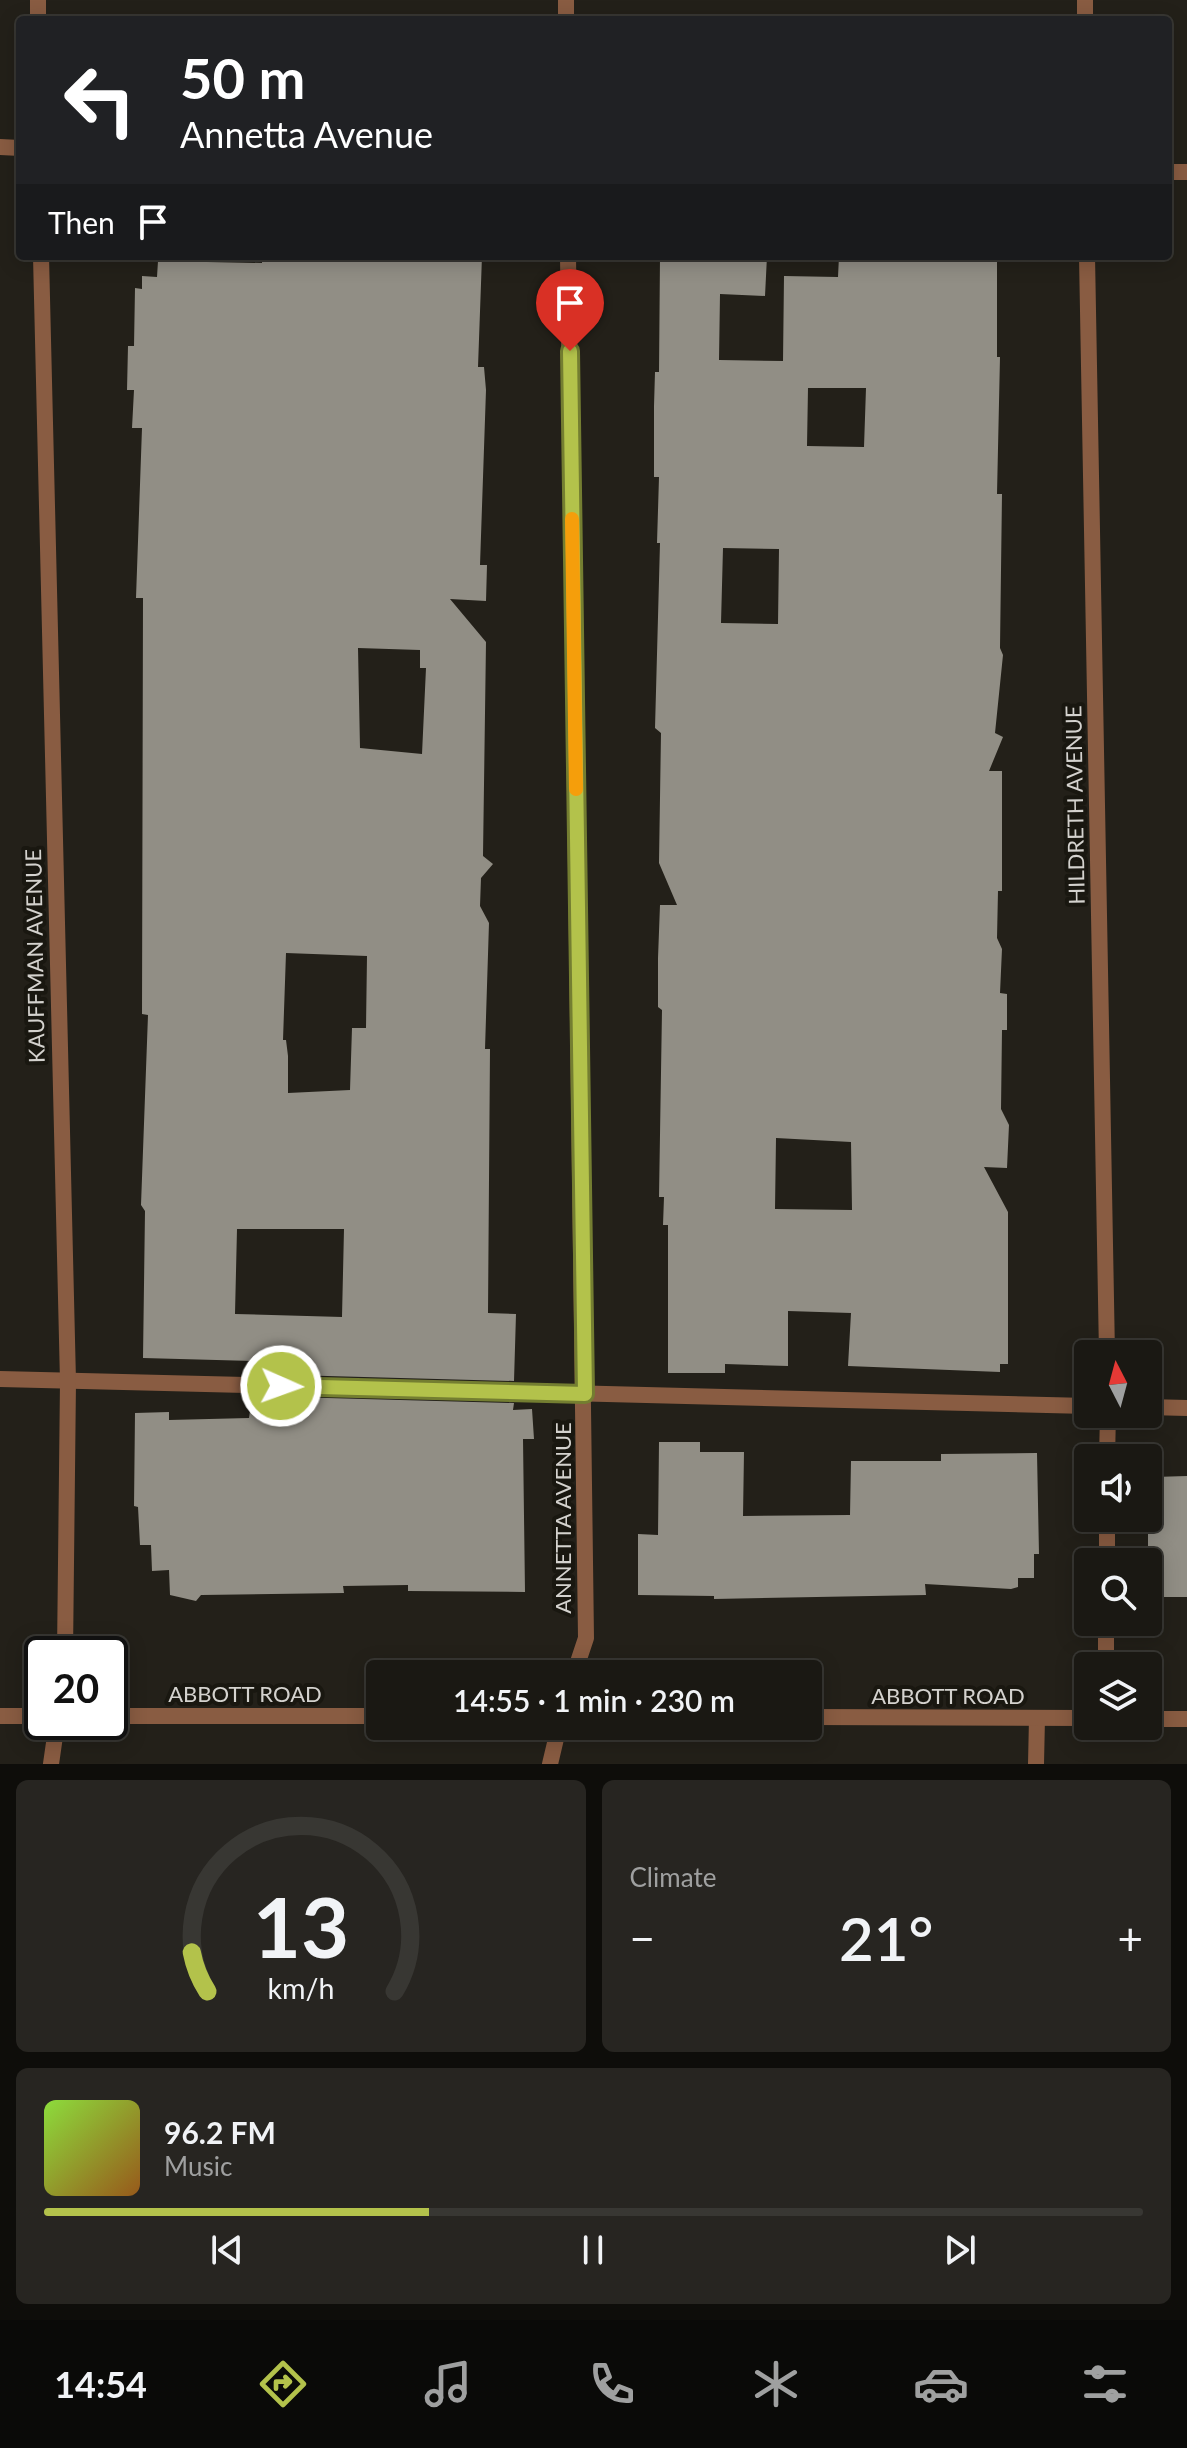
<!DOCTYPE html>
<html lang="en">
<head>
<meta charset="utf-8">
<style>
  body { margin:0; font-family:Lato,sans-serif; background:#272521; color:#f1f3f6; height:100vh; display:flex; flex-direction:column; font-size:30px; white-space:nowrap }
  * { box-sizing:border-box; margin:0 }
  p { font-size:26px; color:#9fa0a0 }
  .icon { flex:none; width:44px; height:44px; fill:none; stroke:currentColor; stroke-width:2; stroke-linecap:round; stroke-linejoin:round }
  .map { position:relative; height:1764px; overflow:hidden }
  .side { display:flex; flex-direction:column; gap:16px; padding:16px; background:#0e0d0a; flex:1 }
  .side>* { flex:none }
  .guide { position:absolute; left:16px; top:16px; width:1156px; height:244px; border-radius:8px; box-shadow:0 4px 20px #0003,0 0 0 2px #383733; background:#202124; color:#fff; overflow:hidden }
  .needle { width:52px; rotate:354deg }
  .fabs { position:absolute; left:1074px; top:1340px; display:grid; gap:16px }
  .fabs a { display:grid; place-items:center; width:88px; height:88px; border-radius:8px; background:#1a1813; box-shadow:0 4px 20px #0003,0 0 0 2px #383733; font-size:40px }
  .speed { position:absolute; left:24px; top:1636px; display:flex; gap:16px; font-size:40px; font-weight:700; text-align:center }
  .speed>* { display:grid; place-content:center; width:104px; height:104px; border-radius:50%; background:#1a1813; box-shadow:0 4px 20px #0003,0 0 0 2px #383733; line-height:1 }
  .speed .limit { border:4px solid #111; border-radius:12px; background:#fff; color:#111 }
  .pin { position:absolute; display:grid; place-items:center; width:68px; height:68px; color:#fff; margin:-82px -34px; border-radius:50% 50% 50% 0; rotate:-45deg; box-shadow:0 0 8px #0007 }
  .pin .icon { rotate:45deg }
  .me { position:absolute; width:88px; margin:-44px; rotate:92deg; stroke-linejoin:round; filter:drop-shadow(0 0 6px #0008) }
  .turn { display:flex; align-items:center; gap:28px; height:168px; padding:0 32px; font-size:36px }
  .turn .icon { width:104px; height:104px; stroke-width:2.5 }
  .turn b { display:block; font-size:56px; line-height:68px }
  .then { display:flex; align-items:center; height:76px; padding:0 32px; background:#0003; gap:16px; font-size:30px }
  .big { font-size:60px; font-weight:600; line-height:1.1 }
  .side .card { flex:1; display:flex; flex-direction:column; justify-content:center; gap:12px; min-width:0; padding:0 28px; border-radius:12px; background:#272521 }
  .side .dial { align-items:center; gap:0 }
  .dial svg { height:208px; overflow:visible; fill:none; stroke:#383733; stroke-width:7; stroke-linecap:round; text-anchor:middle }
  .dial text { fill:#f1f3f6; stroke:none }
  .song { display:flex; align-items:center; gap:24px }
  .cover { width:96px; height:96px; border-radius:12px; background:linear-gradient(135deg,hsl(90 70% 55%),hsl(30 70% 35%)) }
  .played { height:8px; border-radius:4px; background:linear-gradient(90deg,#b3c24b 35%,#383733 35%) }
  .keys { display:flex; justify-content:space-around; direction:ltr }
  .heat { display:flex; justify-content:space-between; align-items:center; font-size:44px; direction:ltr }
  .side .tiles { flex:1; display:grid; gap:16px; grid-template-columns:1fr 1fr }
  .card:last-child { grid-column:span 2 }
  .trip { position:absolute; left:366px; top:1660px; width:456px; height:80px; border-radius:8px; background:#1a1813; box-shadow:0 4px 20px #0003,0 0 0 2px #383733; font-weight:600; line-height:80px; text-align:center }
  .tabs { display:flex; height:128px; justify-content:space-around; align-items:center; background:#0a0a08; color:#9fa0a0 }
  .tabs .icon { width:56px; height:56px }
  .tabs .current { color:#b3c24b }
  .tabs b { font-size:36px; color:#f1f3f6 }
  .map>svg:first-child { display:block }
</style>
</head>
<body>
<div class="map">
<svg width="1187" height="1764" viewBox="0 0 1187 1764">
  <rect width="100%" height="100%" fill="#232019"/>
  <path fill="#918e85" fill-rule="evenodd" d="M 262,256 L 482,256 L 478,367 L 484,367 L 486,390 L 480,565 L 487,565 L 486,601 L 450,599 L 486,642 L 483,856 L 493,864 L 481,878 L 480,906 L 489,923 L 485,1049 L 490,1049 L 488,1313 L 516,1314 L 514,1381 L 252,1374 L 253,1361 L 143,1358 L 145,1211 L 141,1205 L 148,1015 L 142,1014 L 143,598 L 136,598 L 142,428 L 132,428 L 134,390 L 127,390 L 128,346 L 134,346 L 135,288 L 142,289 L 142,276 L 157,277 L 158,261 L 262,263 ZM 358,648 L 420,650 L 420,668 L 426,668 L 422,754 L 360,748 ZM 286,953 L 367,956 L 366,1028 L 352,1028 L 350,1090 L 288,1093 L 288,1056 L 286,1040 L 283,1040 ZM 237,1229 L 344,1229 L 342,1317 L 235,1314 Z
    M 660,256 L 767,256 L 765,296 L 720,294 L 719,360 L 783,361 L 784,276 L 838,277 L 839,256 L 997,256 L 997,357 L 1000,357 L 997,494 L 1002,494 L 1000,648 L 1003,655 L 995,733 L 1003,737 L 989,771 L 1002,771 L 1002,891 L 998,891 L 997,938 L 1002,949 L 1000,993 L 1007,994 L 1007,1030 L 1002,1030 L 1001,1109 L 1009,1125 L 1007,1168 L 984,1167 L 1008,1212 L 1008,1364 L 1000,1364 L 1000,1372 L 848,1366 L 851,1313 L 788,1311 L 788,1366 L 725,1364 L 725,1373 L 668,1373 L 668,1225 L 663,1225 L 664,1197 L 659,1197 L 662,1010 L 658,1007 L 658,958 L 660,905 L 677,905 L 659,863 L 661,733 L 655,728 L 660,543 L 657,543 L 659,477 L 654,477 L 654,406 L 655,372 L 659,372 ZM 808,388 L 866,388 L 864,447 L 807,446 ZM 723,548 L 779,549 L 778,624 L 721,623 ZM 776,1138 L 851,1142 L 852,1210 L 775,1209 Z
    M 252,1396 L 514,1403 L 513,1410 L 532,1409 L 534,1439 L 523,1439 L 525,1592 L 408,1591 L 408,1585 L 343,1586 L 344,1593 L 201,1595 L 196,1601 L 170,1595 L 169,1570 L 152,1571 L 151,1545 L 140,1545 L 138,1507 L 134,1506 L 135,1413 L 169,1412 L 169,1420 L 249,1418 Z
    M 659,1442 L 700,1442 L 700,1452 L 744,1452 L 743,1516 L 850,1515 L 851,1461 L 941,1461 L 941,1454 L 1037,1453 L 1039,1554 L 1034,1554 L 1034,1578 L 1018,1578 L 1018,1587 L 1011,1589 L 925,1584 L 926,1595 L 714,1599 L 714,1596 L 638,1595 L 638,1534 L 658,1535 Z
    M 1187,1476 L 1187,1597 L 1148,1597 L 1148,1491 L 1154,1491 L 1154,1477 Z"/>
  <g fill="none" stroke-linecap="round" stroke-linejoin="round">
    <path stroke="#895c42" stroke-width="16" d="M 0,1379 L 1088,1406
      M 1148,1407 L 1187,1408"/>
    <path stroke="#895c42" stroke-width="16" d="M 566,0 L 566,20
      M 1085,0 L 1085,20
      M 38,20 L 38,0
      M 0,147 L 20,148
      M 1168,172 L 1187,172
      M 41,256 L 68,1381 L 65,1654
      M 568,256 L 586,1638 L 574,1674
      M 1087,256 L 1107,1354
      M 1107,1458 L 1108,1414
      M 1107,1562 L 1107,1518
      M 1106,1666 L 1106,1622
      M 51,1764 L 57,1722
      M 550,1764 L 559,1726
      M 1036,1764 L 1037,1718"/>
    <path stroke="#895c42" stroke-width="16" d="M 0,1716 L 42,1716
      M 110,1716 L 380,1716
      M 808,1717 L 1088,1718
      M 1148,1719 L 1187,1719"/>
  </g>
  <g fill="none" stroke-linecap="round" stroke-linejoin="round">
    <defs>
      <path id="route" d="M 281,1386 L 585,1394 L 570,351"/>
    </defs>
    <use href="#route" stroke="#747e31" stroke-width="20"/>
    <use href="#route" stroke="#b3c24b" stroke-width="14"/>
    <path stroke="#f59e0b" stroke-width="14" d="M 572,519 L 576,789"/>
  </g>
  <g text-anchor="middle" stroke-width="8" stroke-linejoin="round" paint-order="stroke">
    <g font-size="22" fill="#d4d2ce" stroke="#191710">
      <text transform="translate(1075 805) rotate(-91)" y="8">HILDRETH AVENUE</text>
      <text transform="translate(35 956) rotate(-91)" y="8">KAUFFMAN AVENUE</text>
      <text transform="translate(563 1518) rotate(-90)" y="8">ANNETTA AVENUE</text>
      <text x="245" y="1702">ABBOTT ROAD</text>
      <text x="948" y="1704">ABBOTT ROAD</text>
    </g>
  </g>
</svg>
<div class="fabs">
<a><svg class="needle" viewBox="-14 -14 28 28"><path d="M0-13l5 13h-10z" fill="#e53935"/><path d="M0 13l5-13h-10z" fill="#9fa0a0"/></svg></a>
<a><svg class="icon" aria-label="sound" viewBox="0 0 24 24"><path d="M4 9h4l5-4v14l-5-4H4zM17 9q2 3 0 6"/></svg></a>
<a><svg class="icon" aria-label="search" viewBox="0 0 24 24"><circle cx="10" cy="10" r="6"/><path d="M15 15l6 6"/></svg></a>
<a><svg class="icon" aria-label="layers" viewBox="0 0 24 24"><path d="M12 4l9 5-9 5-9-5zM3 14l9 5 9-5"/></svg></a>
</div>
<div class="speed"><div class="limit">20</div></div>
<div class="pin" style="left:570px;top:351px;background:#d93025"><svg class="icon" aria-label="arrive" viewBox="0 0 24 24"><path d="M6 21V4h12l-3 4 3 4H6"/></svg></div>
<svg class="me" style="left:281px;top:1386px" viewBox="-20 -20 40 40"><circle r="17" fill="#b3c24b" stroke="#fff" stroke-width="3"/><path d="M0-11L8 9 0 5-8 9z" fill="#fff"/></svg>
<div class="trip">14:55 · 1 min · 230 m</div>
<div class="guide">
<div class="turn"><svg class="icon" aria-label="left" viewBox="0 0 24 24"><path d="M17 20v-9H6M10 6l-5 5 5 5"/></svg><div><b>50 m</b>Annetta Avenue</div></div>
<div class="then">Then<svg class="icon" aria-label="arrive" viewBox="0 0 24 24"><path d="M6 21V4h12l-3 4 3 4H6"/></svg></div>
</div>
</div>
<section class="side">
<div class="tiles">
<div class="card dial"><svg viewBox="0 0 100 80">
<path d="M14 69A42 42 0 1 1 86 69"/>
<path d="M14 69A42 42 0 0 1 8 54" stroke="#b3c24b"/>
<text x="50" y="56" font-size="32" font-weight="700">13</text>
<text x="50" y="72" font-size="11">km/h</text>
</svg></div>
<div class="card"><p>Climate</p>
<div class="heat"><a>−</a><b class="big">21°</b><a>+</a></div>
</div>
<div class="card">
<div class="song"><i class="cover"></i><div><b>96.2 FM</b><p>Music</p></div></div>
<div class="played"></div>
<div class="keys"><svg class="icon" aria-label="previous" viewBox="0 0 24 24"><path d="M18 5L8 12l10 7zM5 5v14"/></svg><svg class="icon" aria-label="pause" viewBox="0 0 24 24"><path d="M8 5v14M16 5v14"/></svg><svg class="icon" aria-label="next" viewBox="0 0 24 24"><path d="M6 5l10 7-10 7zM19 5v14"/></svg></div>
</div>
</div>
</section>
<nav class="tabs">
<b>14:54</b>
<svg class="icon current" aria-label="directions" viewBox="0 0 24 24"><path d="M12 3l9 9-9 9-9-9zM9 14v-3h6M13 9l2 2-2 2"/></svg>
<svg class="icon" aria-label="music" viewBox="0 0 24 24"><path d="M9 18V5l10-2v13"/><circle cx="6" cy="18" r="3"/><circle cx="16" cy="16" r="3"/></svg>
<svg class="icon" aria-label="phone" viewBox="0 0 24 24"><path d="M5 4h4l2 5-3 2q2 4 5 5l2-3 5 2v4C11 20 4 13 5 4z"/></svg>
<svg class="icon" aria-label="climate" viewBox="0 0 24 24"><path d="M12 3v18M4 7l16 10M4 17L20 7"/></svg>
<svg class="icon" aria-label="car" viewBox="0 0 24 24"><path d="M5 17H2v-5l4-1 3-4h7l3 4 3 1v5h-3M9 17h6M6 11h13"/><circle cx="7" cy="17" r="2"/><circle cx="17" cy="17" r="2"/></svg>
<svg class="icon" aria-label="filters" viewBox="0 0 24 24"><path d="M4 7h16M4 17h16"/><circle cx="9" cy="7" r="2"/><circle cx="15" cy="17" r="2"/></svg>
</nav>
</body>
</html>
